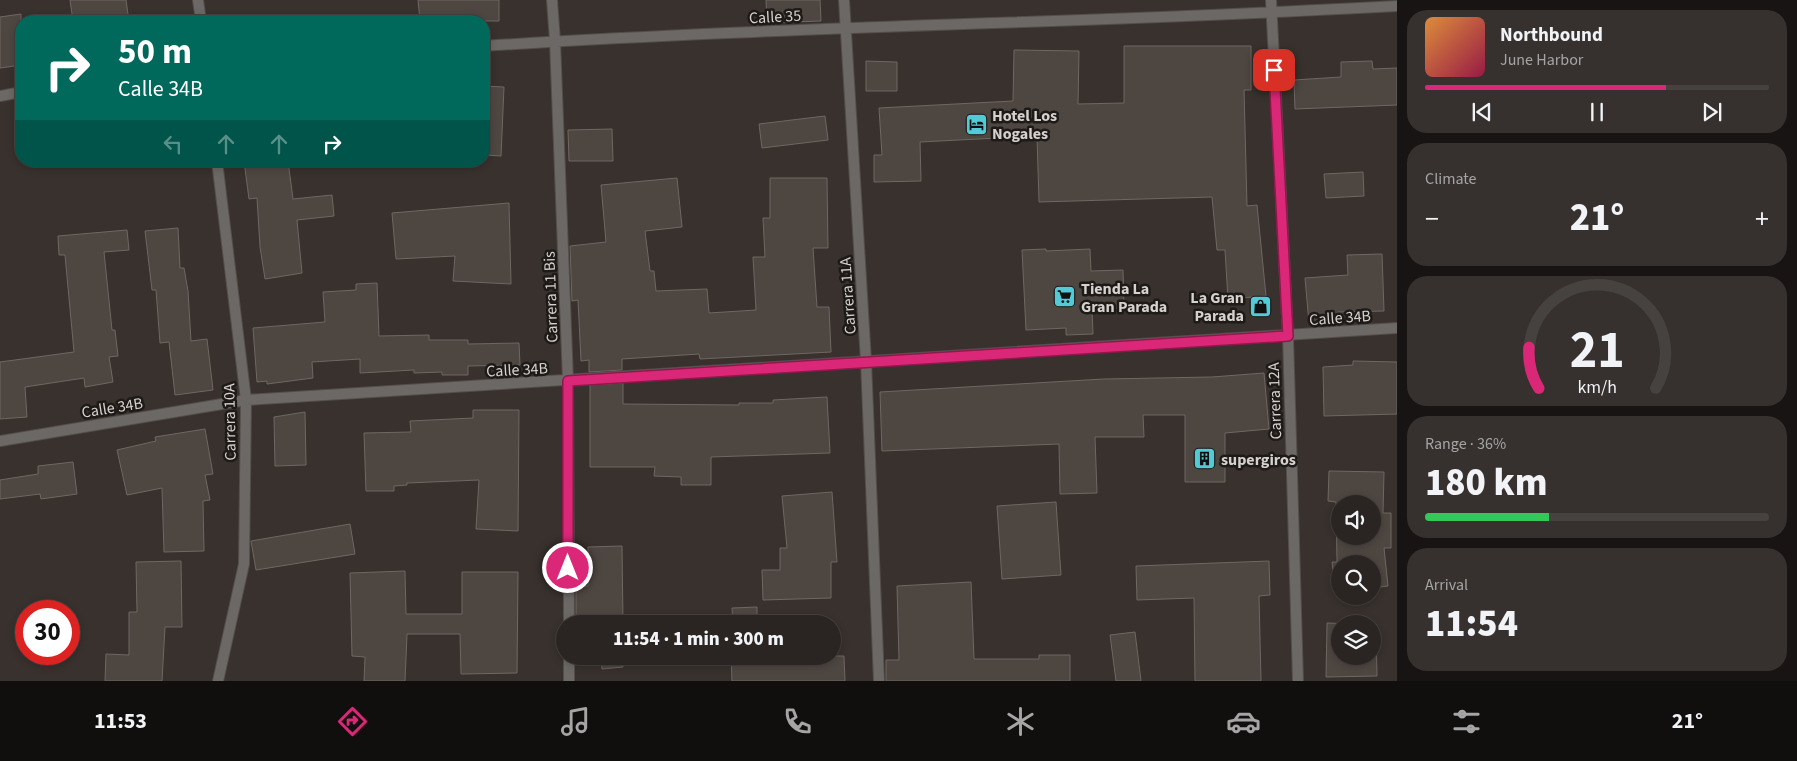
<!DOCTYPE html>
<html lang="en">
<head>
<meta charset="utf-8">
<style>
  body { margin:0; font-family:"Source Sans 3",sans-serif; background:#36312f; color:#f1f3f6; height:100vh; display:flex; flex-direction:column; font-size:19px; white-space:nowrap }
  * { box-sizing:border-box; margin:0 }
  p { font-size:16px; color:#a5a5a5 }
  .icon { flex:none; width:28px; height:28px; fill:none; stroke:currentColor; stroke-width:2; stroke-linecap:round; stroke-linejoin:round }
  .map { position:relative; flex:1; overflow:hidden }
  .side { display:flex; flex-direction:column; gap:10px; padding:10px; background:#171413; width:400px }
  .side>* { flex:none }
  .top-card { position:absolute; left:15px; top:15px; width:475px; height:152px; border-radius:20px; box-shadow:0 2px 8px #0003,0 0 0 1px #464240; background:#00695c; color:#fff; overflow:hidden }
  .controls { position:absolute; left:1331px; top:495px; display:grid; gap:10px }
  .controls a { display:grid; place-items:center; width:50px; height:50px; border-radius:50%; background:#2a2522; box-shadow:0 2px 8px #0003,0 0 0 1px #464240; font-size:25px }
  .speed { position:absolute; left:15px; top:600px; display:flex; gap:10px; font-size:25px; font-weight:700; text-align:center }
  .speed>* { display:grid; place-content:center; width:65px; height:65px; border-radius:50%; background:#2a2522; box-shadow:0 2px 8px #0003,0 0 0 1px #464240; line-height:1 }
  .speed .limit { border:8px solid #d22; background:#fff; color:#111 }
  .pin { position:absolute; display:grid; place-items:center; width:42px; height:42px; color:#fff; margin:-21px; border-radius:10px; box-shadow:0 2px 8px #0006 }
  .me { position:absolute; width:55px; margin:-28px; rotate:0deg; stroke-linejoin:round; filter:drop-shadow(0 0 4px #0008) }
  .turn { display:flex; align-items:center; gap:18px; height:105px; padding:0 20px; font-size:22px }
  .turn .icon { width:65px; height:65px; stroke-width:2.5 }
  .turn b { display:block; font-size:35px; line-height:42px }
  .lanes { display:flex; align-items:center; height:48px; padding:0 20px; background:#0003; justify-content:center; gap:25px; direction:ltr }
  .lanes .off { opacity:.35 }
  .big { font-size:38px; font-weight:800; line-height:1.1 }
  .side .card { flex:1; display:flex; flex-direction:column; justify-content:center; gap:8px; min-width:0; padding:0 18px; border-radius:20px; background:#36312f }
  .side .dial { align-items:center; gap:0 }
  .dial svg { height:130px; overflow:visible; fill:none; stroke:#464240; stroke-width:7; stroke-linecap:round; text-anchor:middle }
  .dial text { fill:#f1f3f6; stroke:none }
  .song { display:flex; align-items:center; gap:15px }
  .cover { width:60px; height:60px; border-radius:8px; background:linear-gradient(135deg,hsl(30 70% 55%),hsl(340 70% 35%)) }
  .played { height:5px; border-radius:2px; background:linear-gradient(90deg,#db2777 70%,#464240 70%) }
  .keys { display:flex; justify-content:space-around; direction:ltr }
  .heat { display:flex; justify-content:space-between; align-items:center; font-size:28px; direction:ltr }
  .charge { height:8px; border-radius:4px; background:linear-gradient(90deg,#34c759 36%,#464240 0) }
  .trip { position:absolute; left:556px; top:615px; width:285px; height:50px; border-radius:25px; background:#2a2522; box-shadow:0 2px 8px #0003,0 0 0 1px #464240; font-weight:800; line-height:50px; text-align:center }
  .menu { display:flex; height:80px; justify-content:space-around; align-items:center; background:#110f0e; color:#a5a5a5 }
  .menu .icon { width:35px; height:35px }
  .menu .current { color:#db2777 }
  .menu b { font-size:22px; color:#f1f3f6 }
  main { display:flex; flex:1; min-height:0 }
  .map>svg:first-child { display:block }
</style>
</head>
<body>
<main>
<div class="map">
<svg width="1397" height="681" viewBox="0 0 1397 681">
  <rect width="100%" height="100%" fill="#38312d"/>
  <path fill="#4e4641" stroke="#6f6762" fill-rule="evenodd" d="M 70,0 L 126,0 L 129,21 L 73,21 Z
    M 418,0 L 499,0 L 499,21 L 420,21 Z
    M 766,0 L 820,0 L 821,21 L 767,23 Z
    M 21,14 L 21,65 L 0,68 L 0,17 Z
    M 1124,46 L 1251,46 L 1251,90 L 1244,90 L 1247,206 L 1257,205 L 1266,296 L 1228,299 L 1225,250 L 1217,250 L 1212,197 L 1039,202 L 1037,136 L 920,142 L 921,181 L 874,182 L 874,155 L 882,155 L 879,108 L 1013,101 L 1014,50 L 1079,51 L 1078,104 L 1124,103 Z
    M 866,61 L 897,62 L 897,91 L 866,91 Z
    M 1372,61 L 1373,69 L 1397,68 L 1397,105 L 1295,109 L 1294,80 L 1341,77 L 1341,62 Z
    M 484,86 L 504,87 L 501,156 L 484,155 Z
    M 825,116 L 828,140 L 762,148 L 759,124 Z
    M 612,129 L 613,161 L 569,161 L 568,130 Z
    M 244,161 L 288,161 L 293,199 L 332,195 L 334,216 L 297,220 L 302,273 L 265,279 L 260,247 L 257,198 L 249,199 Z
    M 1363,172 L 1364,196 L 1326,198 L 1324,174 Z
    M 677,178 L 682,227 L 645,231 L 650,271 L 654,271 L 656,291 L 707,289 L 709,313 L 756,310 L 753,257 L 765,257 L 763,218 L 770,218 L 770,178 L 827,178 L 828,248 L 813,248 L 817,307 L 829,307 L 831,352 L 700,359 L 699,354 L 622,359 L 622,370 L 589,372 L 589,360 L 581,361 L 578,300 L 572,301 L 570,246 L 606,242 L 601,185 Z
    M 509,203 L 511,284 L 453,281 L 455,256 L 396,259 L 392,213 Z
    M 178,228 L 180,268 L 184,268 L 188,291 L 191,341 L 207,339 L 213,390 L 175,395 L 169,342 L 160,343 L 156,290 L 152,290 L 145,231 Z
    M 127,230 L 129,250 L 104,252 L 112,330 L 115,330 L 118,356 L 109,357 L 113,382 L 85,387 L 84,378 L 25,387 L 27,417 L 0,419 L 0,362 L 74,352 L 65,255 L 59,255 L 58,236 Z
    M 1046,249 L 1046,251 L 1090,249 L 1091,271 L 1123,270 L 1124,308 L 1092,309 L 1093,334 L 1066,335 L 1066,328 L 1026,330 L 1022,250 Z
    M 1382,254 L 1384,311 L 1338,312 L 1338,320 L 1309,323 L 1305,278 L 1348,275 L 1347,255 Z
    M 377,283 L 379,336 L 429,335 L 429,340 L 468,340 L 468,344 L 519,343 L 520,365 L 468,366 L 468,375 L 442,375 L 442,372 L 414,373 L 414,370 L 360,373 L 360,359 L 312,362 L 313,378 L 267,384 L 267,381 L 257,382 L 253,328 L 325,322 L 323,292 L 356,290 L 356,284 Z
    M 1353,361 L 1397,362 L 1397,414 L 1324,416 L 1323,367 L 1353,365 Z
    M 1264,373 L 1269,429 L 1225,433 L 1225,482 L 1185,482 L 1185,415 L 1143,415 L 1144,437 L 1095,437 L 1097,493 L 1060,494 L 1059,444 L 882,451 L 880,392 L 1104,379 L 1212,377 Z
    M 623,383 L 623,404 L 739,405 L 739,403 L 773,403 L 773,400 L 827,397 L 830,453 L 711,457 L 711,485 L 681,485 L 681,477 L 654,476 L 655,467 L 590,467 L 590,385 Z
    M 473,410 L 519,410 L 518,531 L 476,529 L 479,480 L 407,483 L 407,485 L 394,486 L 394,491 L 366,491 L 364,433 L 411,432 L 410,421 L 473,418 Z
    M 305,412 L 306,465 L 275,466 L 274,417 Z
    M 205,429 L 213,474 L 205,475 L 210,500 L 203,501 L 204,551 L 164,552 L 162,488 L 127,495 L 117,450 L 156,441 L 155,437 Z
    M 73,462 L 77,494 L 41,499 L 40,494 L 0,499 L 0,480 L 38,474 L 38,466 Z
    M 1329,471 L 1384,472 L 1383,513 L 1391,513 L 1391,548 L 1384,548 L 1388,586 L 1372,588 L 1372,564 L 1340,564 L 1340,591 L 1335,591 L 1332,562 L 1337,562 L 1336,502 L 1328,501 ZM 1340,504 L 1372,504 L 1372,536 L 1340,536 Z
    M 832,492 L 837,562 L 831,562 L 831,598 L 763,600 L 762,570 L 780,570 L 780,548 L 787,548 L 782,496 Z
    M 1056,502 L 1061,575 L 1002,579 L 997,506 Z
    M 350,524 L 355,554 L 256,570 L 251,541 Z
    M 622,546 L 623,624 L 598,624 L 598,618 L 576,618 L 576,586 L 588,586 L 588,547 Z
    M 181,561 L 182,627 L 165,627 L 162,681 L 105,681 L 106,654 L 129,655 L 129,612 L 137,612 L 136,562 Z
    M 1269,561 L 1270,595 L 1259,596 L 1261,681 L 1195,681 L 1194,598 L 1137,600 L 1136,566 Z
    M 405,571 L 406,614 L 462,614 L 462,572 L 518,572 L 517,673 L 461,674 L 460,634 L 407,634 L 405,681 L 364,681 L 365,657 L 352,656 L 350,573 Z
    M 971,582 L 974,659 L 1039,659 L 1039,655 L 1070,655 L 1070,681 L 886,681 L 886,660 L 899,660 L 897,586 Z
    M 757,607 L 757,624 L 733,624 L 732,608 Z
    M 1327,623 L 1357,624 L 1340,624 L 1340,656 L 1372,656 L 1372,624 L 1376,624 L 1377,676 L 1326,677 Z
    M 1135,632 L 1141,681 L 1116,681 L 1110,635 Z
    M 601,656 L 623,656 L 623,667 L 602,669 Z
    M 731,656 L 844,656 L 845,681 L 732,681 Z"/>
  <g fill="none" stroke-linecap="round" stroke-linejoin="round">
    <defs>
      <path id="street" d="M 198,0 L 201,21
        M 552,0 L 555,41 L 568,381 L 569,624
        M 844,0 L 866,361 L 879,681
        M 1271,0 L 1288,336 L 1298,681
        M 484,46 C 788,26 1093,23 1397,6
        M 0,96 L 21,92
        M 217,161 L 246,400 L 244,564 L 218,681
        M 0,441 L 246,400 L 1397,328
        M 569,656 L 569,681"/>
    </defs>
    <use href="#street" stroke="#544e4a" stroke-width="12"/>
    <use href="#street" stroke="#6c6866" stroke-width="10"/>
  </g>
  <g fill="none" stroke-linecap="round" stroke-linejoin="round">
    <defs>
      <path id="route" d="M 568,568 L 568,381 L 1288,336 L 1274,70"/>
    </defs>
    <use href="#route" stroke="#8e194d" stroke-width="12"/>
    <use href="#route" stroke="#db2777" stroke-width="9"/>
  </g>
  <defs>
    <symbol id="hotel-square" viewBox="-11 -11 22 22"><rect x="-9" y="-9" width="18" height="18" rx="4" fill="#52cbd7" stroke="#1d1a18"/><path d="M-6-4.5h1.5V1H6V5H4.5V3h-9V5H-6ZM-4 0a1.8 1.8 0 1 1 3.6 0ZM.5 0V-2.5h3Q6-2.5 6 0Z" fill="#111"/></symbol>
    <symbol id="supermarket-square" viewBox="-11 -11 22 22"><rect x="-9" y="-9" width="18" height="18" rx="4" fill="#52cbd7" stroke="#1d1a18"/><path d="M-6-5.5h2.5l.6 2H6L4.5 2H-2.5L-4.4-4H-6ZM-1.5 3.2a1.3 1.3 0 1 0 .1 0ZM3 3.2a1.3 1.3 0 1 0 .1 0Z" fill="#111"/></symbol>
    <symbol id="shop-square" viewBox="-11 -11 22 22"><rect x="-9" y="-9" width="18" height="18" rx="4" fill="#52cbd7" stroke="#1d1a18"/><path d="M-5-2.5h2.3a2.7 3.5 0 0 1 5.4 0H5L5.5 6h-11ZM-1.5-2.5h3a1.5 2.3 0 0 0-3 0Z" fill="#111"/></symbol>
    <symbol id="building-square" viewBox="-11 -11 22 22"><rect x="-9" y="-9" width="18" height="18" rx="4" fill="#52cbd7" stroke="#1d1a18"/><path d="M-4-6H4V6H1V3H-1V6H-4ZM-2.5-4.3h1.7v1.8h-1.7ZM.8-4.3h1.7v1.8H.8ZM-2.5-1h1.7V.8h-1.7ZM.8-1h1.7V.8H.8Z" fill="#111"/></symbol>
  </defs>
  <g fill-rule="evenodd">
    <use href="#hotel-square" x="964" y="112" width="25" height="25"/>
    <use href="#supermarket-square" x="1052" y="284" width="25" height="25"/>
    <use href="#shop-square" x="1248" y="294" width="25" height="25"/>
    <use href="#building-square" x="1192" y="446" width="25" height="25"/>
  </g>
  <g text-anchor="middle" stroke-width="5" stroke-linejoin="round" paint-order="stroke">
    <g font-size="16" fill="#d6d1ce" stroke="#1d1a18">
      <text transform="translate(775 16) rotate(-3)" y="6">Calle 35</text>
      <text transform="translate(847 296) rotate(-94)" y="6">Carrera 11A</text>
      <text transform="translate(550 297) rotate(-92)" y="6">Carrera 11 Bis</text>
      <text transform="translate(1340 317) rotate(-4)" y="6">Calle 34B</text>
      <text transform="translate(517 369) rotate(-3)" y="6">Calle 34B</text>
      <text transform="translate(1274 401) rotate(-92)" y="6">Carrera 12A</text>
      <text transform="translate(112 407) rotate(-9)" y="6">Calle 34B</text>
      <text transform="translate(229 422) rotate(-91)" y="6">Carrera 10A</text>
    </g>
    <g font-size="16" font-weight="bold" fill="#d6d1ce" stroke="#1d1a18" text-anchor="start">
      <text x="992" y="121">Hotel Los<tspan x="992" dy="18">Nogales</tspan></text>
      <text x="1081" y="294">Tienda La<tspan x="1081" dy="18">Gran Parada</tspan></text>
      <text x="1244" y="303" text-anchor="end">La Gran<tspan x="1244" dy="18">Parada</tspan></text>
      <text x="1221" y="465">supergiros</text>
    </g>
  </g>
</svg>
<div class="controls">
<a><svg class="icon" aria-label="sound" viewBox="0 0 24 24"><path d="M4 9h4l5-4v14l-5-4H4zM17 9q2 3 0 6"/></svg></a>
<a><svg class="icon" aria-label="search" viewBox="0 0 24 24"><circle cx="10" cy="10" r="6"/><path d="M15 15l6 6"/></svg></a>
<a><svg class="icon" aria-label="layers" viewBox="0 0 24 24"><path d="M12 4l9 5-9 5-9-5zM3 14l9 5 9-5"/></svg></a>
</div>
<div class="speed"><div class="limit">30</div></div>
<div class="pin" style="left:1274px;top:70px;background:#d93025"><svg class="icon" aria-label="arrive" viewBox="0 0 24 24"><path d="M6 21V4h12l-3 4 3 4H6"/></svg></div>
<svg class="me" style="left:568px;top:568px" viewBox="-20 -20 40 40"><circle r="17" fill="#db2777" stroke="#fff" stroke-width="3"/><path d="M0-11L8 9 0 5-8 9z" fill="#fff"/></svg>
<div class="trip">11:54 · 1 min · 300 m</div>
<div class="top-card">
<div class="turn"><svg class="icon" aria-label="right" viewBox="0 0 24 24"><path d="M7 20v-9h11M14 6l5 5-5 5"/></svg><div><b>50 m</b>Calle 34B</div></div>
<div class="lanes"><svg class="icon off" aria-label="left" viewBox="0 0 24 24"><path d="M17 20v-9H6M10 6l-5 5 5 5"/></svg><svg class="icon off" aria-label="ahead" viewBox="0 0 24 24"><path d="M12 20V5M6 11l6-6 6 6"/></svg><svg class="icon off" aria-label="ahead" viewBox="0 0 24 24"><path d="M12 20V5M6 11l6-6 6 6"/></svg><svg class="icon" aria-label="right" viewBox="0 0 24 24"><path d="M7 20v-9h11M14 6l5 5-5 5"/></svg></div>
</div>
</div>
<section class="side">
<div class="card">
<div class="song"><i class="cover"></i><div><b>Northbound</b><p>June Harbor</p></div></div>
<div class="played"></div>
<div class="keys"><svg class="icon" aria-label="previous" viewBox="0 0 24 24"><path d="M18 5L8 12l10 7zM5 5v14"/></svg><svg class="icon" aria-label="pause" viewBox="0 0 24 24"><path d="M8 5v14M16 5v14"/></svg><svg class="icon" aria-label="next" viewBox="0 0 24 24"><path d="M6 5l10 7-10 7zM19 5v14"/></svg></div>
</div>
<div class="card"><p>Climate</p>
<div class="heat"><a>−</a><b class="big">21°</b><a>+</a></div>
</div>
<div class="card dial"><svg viewBox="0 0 100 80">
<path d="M14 69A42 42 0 1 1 86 69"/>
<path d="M14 69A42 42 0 0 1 8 44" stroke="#db2777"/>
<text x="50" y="56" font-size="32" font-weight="700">21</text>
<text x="50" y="72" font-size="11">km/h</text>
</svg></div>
<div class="card"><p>Range · 36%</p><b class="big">180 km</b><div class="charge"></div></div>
<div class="card"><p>Arrival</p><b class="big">11:54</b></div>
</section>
</main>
<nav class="menu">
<b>11:53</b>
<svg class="icon current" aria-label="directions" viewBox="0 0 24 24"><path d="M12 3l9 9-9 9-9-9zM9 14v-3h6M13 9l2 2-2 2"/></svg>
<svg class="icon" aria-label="music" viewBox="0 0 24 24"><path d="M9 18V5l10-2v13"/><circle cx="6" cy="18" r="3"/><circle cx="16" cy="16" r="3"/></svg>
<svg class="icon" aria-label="phone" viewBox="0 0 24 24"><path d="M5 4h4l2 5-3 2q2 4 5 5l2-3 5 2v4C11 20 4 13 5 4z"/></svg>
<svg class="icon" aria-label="climate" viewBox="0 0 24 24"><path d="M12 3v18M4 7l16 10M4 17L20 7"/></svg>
<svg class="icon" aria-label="car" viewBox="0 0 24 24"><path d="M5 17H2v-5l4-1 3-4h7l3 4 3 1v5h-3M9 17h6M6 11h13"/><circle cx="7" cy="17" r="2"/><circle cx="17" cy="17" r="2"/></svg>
<svg class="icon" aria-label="filters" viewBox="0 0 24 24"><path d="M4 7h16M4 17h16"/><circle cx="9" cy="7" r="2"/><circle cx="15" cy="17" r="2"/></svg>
<b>21°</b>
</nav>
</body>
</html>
